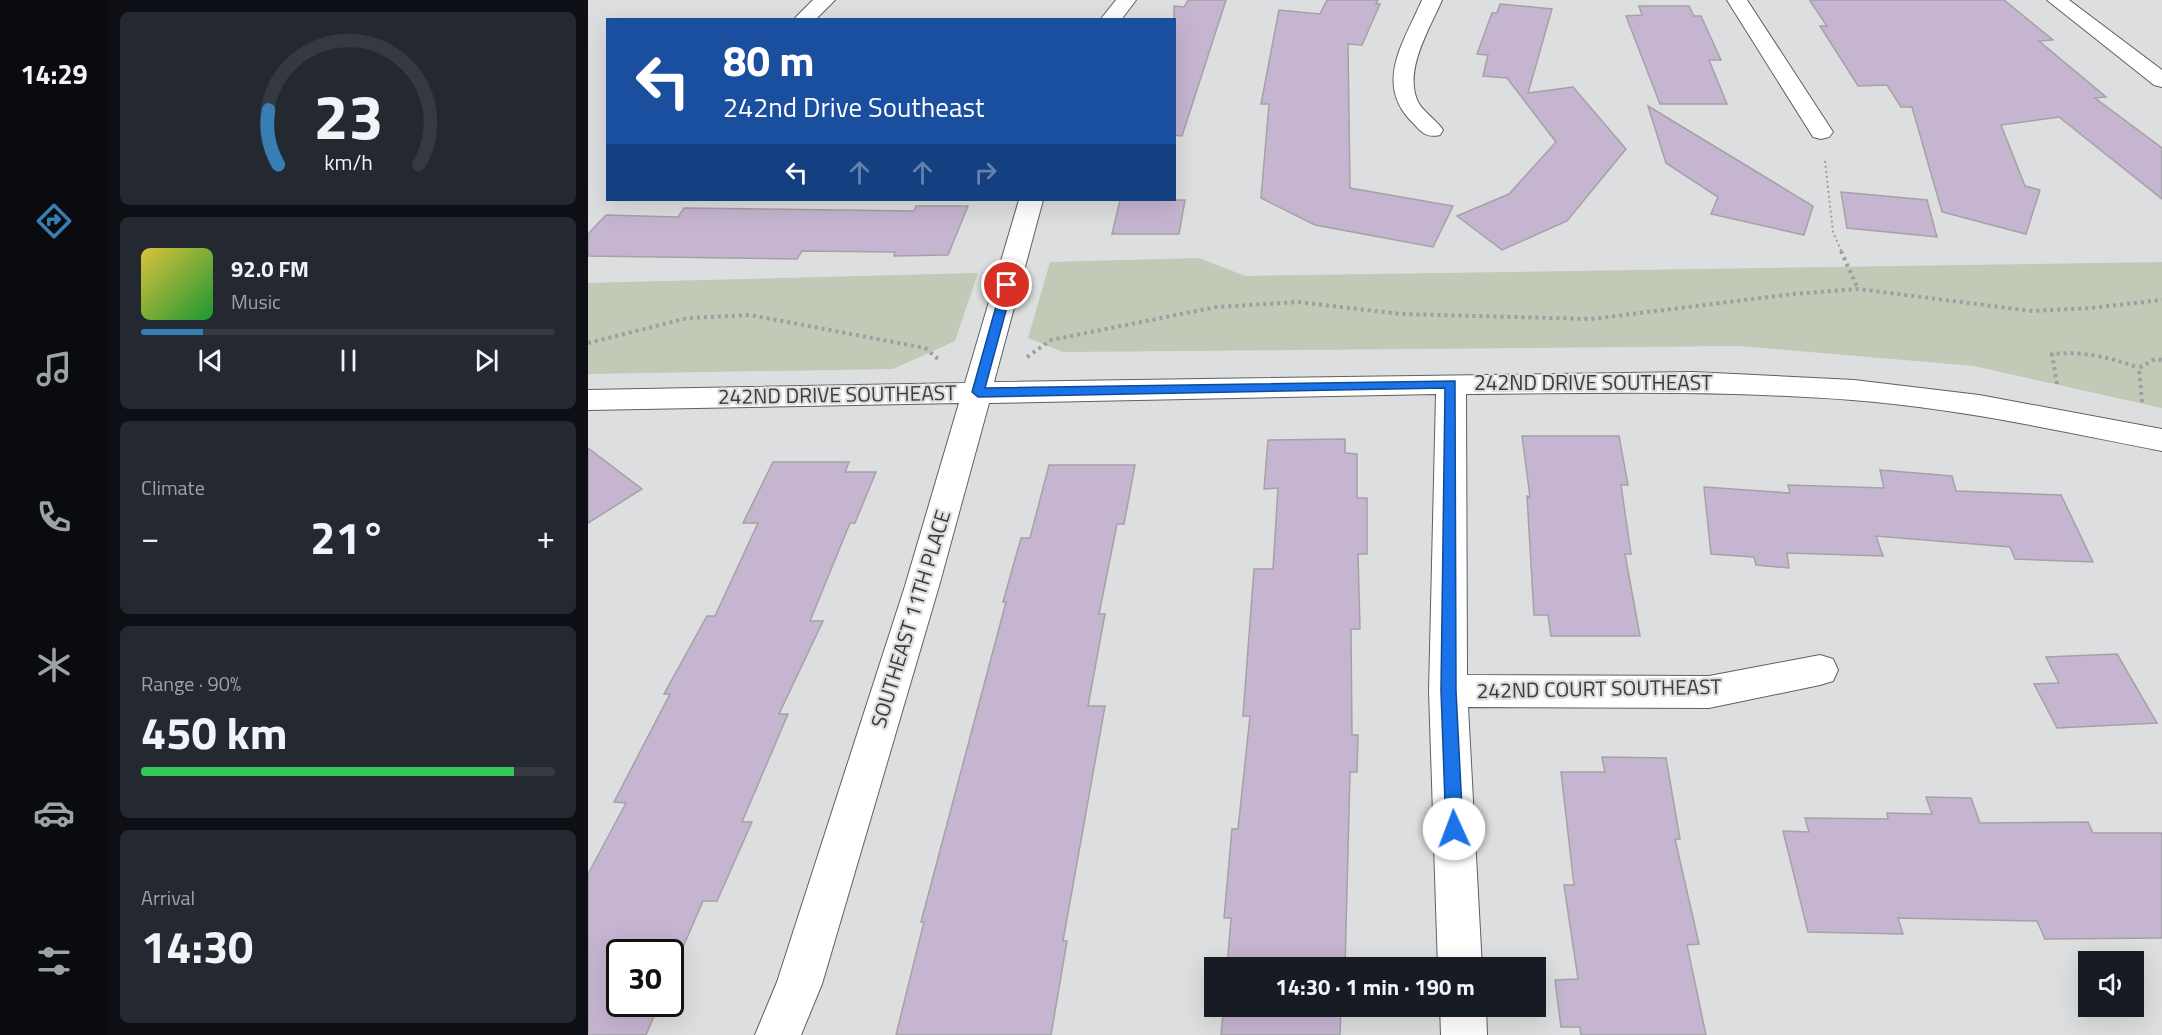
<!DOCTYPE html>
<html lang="en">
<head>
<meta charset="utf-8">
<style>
  body { margin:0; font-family:"Titillium Web",sans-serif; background:#242831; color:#f1f3f6; height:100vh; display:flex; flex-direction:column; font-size:22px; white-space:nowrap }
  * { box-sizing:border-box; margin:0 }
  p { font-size:20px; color:#9ea1a6 }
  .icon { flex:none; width:33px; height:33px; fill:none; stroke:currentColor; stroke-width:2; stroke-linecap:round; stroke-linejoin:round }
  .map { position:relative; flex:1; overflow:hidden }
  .drawer { display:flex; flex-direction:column; gap:12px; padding:12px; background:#0d0f14; width:480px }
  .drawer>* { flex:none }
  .guide { position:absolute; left:18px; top:18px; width:570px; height:183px; border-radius:0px; box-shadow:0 6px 24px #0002; background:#1a4fa0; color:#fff; overflow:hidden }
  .fabs { position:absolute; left:1490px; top:951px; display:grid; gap:12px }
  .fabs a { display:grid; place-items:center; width:66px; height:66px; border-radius:0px; background:#171b24; box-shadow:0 6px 24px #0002; font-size:30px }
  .speed { position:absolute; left:18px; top:939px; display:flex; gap:12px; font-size:30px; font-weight:700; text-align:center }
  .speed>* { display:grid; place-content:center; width:78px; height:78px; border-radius:50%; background:#171b24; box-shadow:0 6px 24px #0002; line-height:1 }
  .speed .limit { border:3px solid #111; border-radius:9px; background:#fff; color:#111 }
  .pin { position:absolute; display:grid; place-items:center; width:51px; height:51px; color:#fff; margin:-26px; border:3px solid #fff; border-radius:50%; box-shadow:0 2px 6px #0007 }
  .me { position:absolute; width:66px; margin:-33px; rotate:358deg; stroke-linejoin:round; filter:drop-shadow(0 0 4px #0008) }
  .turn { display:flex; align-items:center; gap:21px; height:126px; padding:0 18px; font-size:27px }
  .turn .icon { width:78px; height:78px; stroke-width:2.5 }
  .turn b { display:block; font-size:42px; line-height:51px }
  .lanes { display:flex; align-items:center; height:57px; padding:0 18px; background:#0003; justify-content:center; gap:30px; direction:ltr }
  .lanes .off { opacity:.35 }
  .big { font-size:45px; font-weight:700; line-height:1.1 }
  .drawer .tile { flex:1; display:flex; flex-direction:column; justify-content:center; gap:9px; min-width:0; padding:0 21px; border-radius:9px; background:#242831 }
  .drawer .dial { align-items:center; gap:0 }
  .dial svg { height:156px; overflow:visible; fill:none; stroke:#363941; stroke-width:7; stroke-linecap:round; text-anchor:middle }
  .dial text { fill:#f1f3f6; stroke:none }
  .song { display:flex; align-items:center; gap:18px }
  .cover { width:72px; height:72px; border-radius:9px; background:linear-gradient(135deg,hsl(50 70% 55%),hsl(130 70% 35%)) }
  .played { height:6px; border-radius:3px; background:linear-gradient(90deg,#377eb3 15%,#363941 15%) }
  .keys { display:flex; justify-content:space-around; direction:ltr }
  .heat { display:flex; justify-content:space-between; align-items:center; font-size:33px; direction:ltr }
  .charge { height:9px; border-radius:4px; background:linear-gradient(90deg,#34c759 90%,#363941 0) }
  .trip { position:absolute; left:616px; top:957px; width:342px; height:60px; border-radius:0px; background:#171b24; box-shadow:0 6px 24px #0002; font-weight:700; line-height:60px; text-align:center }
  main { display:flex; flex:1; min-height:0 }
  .tabs { display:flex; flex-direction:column; width:108px; justify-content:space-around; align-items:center; background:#090b0e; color:#9ea1a6 }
  .tabs .icon { width:42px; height:42px }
  .tabs .current { color:#377eb3 }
  .tabs b { font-size:27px; color:#f1f3f6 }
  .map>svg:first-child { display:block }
</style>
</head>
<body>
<main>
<nav class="tabs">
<b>14:29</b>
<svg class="icon current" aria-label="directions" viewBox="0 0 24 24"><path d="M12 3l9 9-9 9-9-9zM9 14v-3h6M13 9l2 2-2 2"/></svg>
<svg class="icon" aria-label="music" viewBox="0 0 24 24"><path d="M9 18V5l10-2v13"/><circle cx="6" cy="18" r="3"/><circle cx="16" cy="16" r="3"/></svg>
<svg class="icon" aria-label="phone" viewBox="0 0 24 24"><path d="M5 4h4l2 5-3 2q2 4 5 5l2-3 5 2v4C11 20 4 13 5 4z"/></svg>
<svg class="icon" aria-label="climate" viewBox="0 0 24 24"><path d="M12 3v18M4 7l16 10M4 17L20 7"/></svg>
<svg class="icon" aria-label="car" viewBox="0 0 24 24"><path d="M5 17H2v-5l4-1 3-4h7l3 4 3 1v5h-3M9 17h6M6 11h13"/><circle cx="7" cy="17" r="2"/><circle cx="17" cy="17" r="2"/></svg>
<svg class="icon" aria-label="filters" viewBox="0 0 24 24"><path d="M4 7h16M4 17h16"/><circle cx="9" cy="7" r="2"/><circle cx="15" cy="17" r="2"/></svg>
</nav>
<section class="drawer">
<div class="tile dial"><svg viewBox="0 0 100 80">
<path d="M14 69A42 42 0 1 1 86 69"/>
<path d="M14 69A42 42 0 0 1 9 41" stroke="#377eb3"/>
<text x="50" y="56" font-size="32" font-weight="700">23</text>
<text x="50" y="72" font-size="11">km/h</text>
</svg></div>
<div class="tile">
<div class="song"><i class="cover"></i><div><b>92.0 FM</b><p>Music</p></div></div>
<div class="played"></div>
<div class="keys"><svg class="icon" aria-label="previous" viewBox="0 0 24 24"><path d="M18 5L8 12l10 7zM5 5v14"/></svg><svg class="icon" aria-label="pause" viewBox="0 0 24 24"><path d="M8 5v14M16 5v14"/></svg><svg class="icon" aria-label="next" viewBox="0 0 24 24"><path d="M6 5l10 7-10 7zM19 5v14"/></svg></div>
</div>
<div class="tile"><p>Climate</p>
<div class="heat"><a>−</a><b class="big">21°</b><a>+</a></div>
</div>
<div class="tile"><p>Range · 90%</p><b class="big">450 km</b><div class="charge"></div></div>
<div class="tile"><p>Arrival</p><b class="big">14:30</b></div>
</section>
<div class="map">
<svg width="1574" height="1035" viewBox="0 0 1574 1035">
  <rect width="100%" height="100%" fill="#dddee0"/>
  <path fill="#c2c9b7" d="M 611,258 L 657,276 L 1574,262 L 1574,408 L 1386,366 L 1151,346 L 475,352 L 440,338 L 462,262 Z
    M 390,273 L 367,341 L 305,369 L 0,374 L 0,283 Z"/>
  <path fill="#c6b5d1" stroke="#a3a2a4" stroke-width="1.5" d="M 600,0 L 638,0 L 594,136 L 586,135 L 586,6 L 596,7 Z
    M 739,0 L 790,0 L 788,4 L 792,4 L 774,45 L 760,44 L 762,188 L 865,206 L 845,247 L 727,225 L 673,198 L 681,104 L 673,104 L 691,10 L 732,14 Z
    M 1225,0 L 1416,0 L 1465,40 L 1451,41 L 1518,97 L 1507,98 L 1574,148 L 1574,199 L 1471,117 L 1413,125 L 1437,186 L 1452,190 L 1438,234 L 1354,212 L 1324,107 L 1313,107 L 1299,85 L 1270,86 L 1232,26 L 1239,26 L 1222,1 Z
    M 912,4 L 964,9 L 940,93 L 985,87 L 1038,149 L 979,221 L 914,250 L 869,216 L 921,194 L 968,142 L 919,78 L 895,76 L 900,55 L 889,54 L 904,13 L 909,13 Z
    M 1051,6 L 1101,6 L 1106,16 L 1113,16 L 1133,60 L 1121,60 L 1139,104 L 1072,104 L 1038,16 L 1054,15 Z
    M 1060,106 L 1225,206 L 1216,235 L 1123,214 L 1130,197 L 1078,163 Z
    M 1253,192 L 1339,200 L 1349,237 L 1259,228 Z
    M 532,200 L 597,200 L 591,234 L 524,234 Z
    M 328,206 L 380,206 L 360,255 L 306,256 L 307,252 L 214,251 L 209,259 L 0,256 L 0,234 L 18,215 L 90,217 L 96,208 L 326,211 Z
    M 934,436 L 1031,436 L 1040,485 L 1033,485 L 1043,554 L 1037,554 L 1052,636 L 963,636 L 960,615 L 946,615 L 939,496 L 942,497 Z
    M 757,439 L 757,453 L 769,454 L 769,498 L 779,498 L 779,554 L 770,554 L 772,629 L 763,629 L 764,735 L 770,735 L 769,772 L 762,772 L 757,968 L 639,968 L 643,918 L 636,918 L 644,829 L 650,829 L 662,716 L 655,716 L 666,569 L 685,569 L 690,488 L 676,489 L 680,440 Z
    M 0,448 L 54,489 L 0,523 Z
    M 185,462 L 261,462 L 257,472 L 288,472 L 267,523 L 262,523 L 222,621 L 235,621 L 191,714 L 200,714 L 154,822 L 164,822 L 129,901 L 115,901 L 82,977 L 82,952 L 32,952 L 32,1004 L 71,1004 L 58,1035 L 0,1035 L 0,874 L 38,803 L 26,802 L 82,694 L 76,694 L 119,616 L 127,616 L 170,523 L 155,523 Z
    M 461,465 L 547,465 L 536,524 L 529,524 L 511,614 L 517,614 L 500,706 L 517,706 L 475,941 L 479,941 L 463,1035 L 308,1035 L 336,922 L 333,922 L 418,602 L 415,602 L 433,538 L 442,538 Z
    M 1292,470 L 1364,476 L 1368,491 L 1473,495 L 1505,562 L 1427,559 L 1422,547 L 1288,536 L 1295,556 L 1199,553 L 1201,568 L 1168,565 L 1166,557 L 1123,554 L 1116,487 L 1202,493 L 1200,485 L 1296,488 Z
    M 1529,654 L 1569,723 L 1469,728 L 1446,684 L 1471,683 L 1458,657 Z
    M 1014,757 L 1078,758 L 1092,839 L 1087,839 L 1111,944 L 1099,945 L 1118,1035 L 993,1035 L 992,1027 L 973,1027 L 967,980 L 990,979 L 976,885 L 986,885 L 973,772 L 1017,772 Z
    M 1338,797 L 1383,798 L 1392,823 L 1500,822 L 1505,833 L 1574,833 L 1574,938 L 1457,939 L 1449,921 L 1310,918 L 1315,934 L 1220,932 L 1195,831 L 1221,832 L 1217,818 L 1300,819 L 1299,813 L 1344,814 Z
    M 636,1006 L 753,1006 L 752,1035 L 633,1035 Z"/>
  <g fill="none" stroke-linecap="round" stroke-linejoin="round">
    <defs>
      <path id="minor" d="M 225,0 L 247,0 L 227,20 L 205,20 Z
        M 528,0 L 548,0 L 533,20 L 512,20 Z
        M 834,0 L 854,0 C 842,28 815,71 830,102 C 836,113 849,120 855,130 L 852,135 C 839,138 834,133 825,123 C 785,84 816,42 834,0 Z
        M 1139,0 L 1159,0 L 1245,132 L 1241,137 L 1233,139 L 1225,137 Z
        M 1459,0 L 1481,0 L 1574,70 L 1574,87 L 1566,85 Z
        M 431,200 L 455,200 L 406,382 L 1105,372 L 1266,380 L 1391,395 L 1574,429 L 1574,451 C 1472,431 1369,408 1264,400 C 1136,390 1007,393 878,394 L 879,675 L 1121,676 L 1232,655 L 1245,659 L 1250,670 L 1245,681 L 1232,685 L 1121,708 L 880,707 L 894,968 L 850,968 L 841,691 L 848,394 L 401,403 L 351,586 L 234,984 L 213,1035 L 167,1035 L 189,982 L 317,586 L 371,403 L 0,410 L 0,390 L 377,383 Z
        M 852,1006 L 898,1006 L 899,1035 L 853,1035 Z"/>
    </defs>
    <use href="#minor" stroke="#5f6062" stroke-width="2"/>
    <path stroke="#9d9ea0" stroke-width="2" stroke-dasharray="2 3" stroke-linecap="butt" d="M 1237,161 L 1245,232 L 1254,253"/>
    <path stroke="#9d9ea0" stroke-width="4" stroke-dasharray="3 4" stroke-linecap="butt" d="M 1253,251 L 1270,289
      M 0,343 L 100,318 L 162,315 L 337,348 L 350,359
      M 439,357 L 463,340 L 628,307 L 710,302 L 813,314 L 1003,319 L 1205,294 L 1270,289 L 1444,311 L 1503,308 L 1574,300
      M 1469,384 L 1464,354 C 1495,351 1522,357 1551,368
      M 1554,402 L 1551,368 L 1567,359 L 1574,360"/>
    <use href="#minor" fill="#fff" fill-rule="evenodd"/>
  </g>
  <path fill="#1a73e8" stroke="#114b97" stroke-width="1.5" d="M 419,282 L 425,285 L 397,388 L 867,381 L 868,691 L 875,829 L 872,834 L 866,837 L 860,834 L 858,829 L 853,691 L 857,388 L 390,397 L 384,392 L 414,285 Z"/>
  <g text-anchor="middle" stroke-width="4.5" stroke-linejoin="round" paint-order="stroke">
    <g font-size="21" fill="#3a3b3c" stroke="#dddee0">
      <text x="1005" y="390">242ND DRIVE SOUTHEAST</text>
      <text transform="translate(249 395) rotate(-1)" y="7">242ND DRIVE SOUTHEAST</text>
      <text transform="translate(323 619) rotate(-73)" y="7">SOUTHEAST 11TH PLACE</text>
      <text transform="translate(1011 689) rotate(-1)" y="7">242ND COURT SOUTHEAST</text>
    </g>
  </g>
</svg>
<div class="fabs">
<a><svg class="icon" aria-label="sound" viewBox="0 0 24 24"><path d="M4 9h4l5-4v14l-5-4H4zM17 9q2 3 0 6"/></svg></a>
</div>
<div class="speed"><div class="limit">30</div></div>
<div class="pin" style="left:419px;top:285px;background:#d93025"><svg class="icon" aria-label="arrive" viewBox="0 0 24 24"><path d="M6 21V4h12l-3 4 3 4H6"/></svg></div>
<svg class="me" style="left:866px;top:829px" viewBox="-20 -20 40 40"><circle r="19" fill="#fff"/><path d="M0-13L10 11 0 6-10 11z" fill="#1a73e8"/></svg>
<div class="trip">14:30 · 1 min · 190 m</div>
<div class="guide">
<div class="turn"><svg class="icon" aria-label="left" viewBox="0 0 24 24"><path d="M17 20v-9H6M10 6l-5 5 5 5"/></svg><div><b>80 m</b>242nd Drive Southeast</div></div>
<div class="lanes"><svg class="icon" aria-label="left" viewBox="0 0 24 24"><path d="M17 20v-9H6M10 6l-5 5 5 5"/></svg><svg class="icon off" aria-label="ahead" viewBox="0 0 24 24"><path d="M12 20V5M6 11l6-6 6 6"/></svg><svg class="icon off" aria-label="ahead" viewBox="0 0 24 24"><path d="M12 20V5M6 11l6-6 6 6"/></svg><svg class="icon off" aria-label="right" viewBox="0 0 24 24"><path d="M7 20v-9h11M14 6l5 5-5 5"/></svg></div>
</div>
</div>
</main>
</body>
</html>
